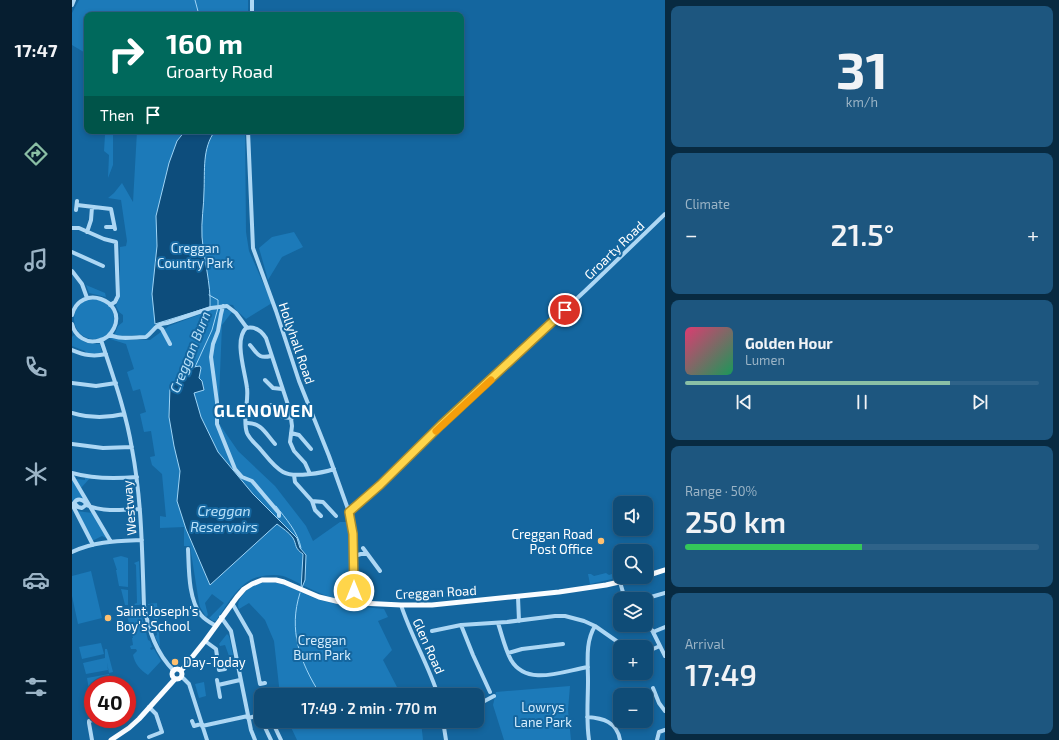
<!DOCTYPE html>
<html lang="en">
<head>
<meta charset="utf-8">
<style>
  body { margin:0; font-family:"Exo 2",sans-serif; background:#1d567f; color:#f1f3f6; height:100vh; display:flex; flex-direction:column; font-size:15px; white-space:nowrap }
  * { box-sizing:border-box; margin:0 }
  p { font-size:13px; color:#9bb4c6 }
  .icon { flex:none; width:22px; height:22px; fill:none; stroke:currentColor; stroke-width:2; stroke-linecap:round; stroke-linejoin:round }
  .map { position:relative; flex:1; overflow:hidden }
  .drawer { display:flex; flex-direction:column; gap:6px; padding:6px; background:#082a41; width:394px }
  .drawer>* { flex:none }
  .hud { position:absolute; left:12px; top:12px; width:380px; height:122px; border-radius:8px; box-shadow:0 2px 6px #0003,0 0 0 1px #2f6389; background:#00695c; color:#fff; overflow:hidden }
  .tools { position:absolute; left:541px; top:496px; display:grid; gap:8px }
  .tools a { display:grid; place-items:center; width:40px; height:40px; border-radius:8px; background:#0f4c77; box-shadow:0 2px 6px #0003,0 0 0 1px #2f6389; font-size:20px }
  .speed { position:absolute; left:12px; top:676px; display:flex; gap:8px; font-size:20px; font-weight:700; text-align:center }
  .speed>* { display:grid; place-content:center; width:52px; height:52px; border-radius:50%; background:#0f4c77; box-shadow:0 2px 6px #0003,0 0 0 1px #2f6389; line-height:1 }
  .speed .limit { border:6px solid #d22; background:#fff; color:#111 }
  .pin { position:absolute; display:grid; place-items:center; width:34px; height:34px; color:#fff; margin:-17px; border:2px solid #fff; border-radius:50%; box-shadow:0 1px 4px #0007 }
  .me { position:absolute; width:44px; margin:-22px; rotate:0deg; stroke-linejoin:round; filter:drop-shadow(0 0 3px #0008) }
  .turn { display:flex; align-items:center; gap:14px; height:84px; padding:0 16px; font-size:18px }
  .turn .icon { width:52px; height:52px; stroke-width:2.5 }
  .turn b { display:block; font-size:28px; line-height:34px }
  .then { display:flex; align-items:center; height:38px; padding:0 16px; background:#0003; gap:8px; font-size:15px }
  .big { font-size:30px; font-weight:600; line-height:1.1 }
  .drawer .widget { flex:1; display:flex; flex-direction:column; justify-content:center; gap:6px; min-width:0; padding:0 14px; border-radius:8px; background:#1d567f }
  .drawer .dial { align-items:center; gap:0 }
  .dial b { font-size:52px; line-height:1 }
  .song { display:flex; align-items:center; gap:12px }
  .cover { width:48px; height:48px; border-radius:6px; background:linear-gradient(135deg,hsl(340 70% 55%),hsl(150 70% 35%)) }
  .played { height:4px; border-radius:2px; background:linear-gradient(90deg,#8abfa5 75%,#2f6389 75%) }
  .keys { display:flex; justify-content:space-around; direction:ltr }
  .heat { display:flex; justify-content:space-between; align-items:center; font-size:22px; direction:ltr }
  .charge { height:6px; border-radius:3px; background:linear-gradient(90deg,#34c759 50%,#2f6389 0) }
  .trip { position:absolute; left:182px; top:688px; width:230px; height:40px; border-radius:8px; background:#0f4c77; box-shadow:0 2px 6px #0003,0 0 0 1px #2f6389; font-weight:600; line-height:40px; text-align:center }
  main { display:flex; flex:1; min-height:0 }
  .menu { display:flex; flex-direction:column; width:72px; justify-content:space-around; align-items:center; background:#061e30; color:#9bb4c6 }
  .menu .icon { width:28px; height:28px }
  .menu .active { color:#8abfa5 }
  .menu b { font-size:18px; color:#f1f3f6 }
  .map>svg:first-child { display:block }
</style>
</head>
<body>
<main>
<nav class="menu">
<b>17:47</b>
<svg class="icon active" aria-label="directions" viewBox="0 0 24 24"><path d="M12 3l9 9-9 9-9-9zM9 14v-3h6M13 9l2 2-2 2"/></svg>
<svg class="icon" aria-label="music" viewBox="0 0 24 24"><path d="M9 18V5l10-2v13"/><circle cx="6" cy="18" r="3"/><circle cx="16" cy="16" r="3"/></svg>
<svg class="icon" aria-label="phone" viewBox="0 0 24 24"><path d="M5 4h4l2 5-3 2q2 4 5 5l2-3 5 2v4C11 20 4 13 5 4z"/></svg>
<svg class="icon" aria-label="climate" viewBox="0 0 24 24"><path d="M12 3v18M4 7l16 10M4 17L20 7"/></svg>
<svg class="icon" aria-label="car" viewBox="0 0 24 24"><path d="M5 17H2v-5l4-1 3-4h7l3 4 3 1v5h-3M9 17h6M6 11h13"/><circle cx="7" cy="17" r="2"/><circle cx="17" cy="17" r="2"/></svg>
<svg class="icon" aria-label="filters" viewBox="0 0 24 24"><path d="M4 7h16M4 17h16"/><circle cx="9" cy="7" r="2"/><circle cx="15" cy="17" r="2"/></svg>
</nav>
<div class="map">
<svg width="593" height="740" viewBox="0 0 593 740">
  <rect width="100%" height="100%" fill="#14669f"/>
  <path fill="#1c7ab9" d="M 7,0 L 176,0 L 176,15 L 15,15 L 15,54 L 0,45 L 0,13 Z
    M 21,131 L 41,131 L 41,165 L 36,178 L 37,155 L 32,151 L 33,135 Z
    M 65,131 L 173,131 L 174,232 L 177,251 L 200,303 L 174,319 L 163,309 L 161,305 C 147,301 99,319 83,324 L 80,331 L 75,335 L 42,336 L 46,326 L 51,322 L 51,315 L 47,312 L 44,306 L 48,296 L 48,247 L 54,246 L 55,241 L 49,200 L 36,198 L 42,193 L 50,183 L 61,202 Z
    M 222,232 L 231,247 L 210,257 L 196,280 L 187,248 L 200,237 Z
    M 14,285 L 33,293 L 34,297 L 17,293 Z
    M2 319a20 20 0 1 1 40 0a20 20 0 1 1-40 0Z
    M 145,308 L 156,310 L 160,312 L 150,325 L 146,422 L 166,451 L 203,486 L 234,526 L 241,541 L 268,522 L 274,522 L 278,533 L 280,587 C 279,591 278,595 274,597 C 262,605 224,580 211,576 C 203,574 194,575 186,577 C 167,582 155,605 144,621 L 141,621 L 137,618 C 141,614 147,608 152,603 L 140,594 L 133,603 L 136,615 L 134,617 L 128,607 L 127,603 L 118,546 L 112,546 L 112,527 L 88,528 L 88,516 L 94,517 L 90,474 L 80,465 L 78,457 L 83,456 L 79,431 L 72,432 L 68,414 L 74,412 L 68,389 L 61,391 L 55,372 L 62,369 L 54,344 L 38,339 L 39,338 L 55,340 L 78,340 L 97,326 Z
    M 2,335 L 15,343 L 28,344 L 30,353 L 26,354 L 14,353 L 13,351 L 0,346 L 0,337 Z
    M 2,476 L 4,476 L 4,479 L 13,480 L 13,478 L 18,478 L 9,488 Z
    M 0,478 L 12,499 L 0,500 Z
    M 4,511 L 21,513 L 37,538 L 34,538 L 30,536 L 20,541 Z
    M 49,556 L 56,558 L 56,587 L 47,586 L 44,570 L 45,570 L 41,558 Z
    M 67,561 L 69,604 L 67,605 L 63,605 L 62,604 L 65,603 L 64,565 L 62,563 Z
    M 19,571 L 30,618 L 6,624 L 0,596 L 0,576 Z
    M 548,571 L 548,577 L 549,577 L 518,584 L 516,574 L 519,574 L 522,576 L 534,573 L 537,575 Z
    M 195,582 C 216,582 229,594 248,600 C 269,606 291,607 312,609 L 316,617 L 306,621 L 320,650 L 311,660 L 326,689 L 315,695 L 208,695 L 202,641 L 193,620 L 177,603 L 167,609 C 163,602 173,591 179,587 C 184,584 190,583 195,582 Z
    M 49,589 L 56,590 L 56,605 L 53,605 Z
    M 85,603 L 88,647 L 83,636 L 85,635 L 79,605 L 76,605 L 76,604 Z
    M 57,613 L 69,613 L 76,640 L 78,641 L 80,647 L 78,648 L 79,650 L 82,649 L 89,661 L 76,675 C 68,670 63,664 61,655 L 65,651 L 64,649 L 59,649 L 58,646 L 61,645 L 60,638 L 61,638 L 55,616 L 57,616 Z
    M 155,634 L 157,636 L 161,655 L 157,656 L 153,645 L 148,646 L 147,644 Z
    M 29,643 L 32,654 L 10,659 L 7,647 Z
    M 33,649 L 35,649 L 41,672 L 37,673 L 35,663 L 36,670 L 14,674 L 11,663 L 33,658 Z
    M 37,674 L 39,685 L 21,685 L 21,689 L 17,690 L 15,678 Z
    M 132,682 L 134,696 L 127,698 L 123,684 Z
    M 498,686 L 496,710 L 499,740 L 432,740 L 421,705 L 424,692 Z
    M 216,721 L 349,721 L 351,740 L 225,740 Z"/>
  <path fill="#0d4d7c" stroke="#9fd5f7" d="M 113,131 L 143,131 C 130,148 133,171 132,191 C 132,206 129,221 130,237 C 132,261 139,283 138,307 L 83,324 L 80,294 L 85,246 L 84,216 L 97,163 L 105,141 Z
    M 128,366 L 129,368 L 127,378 L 130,381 L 132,390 L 122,393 L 129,417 L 146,452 L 181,494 L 225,538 L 228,548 L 234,555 L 233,580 L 229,590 L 231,554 C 222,548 225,545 221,538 C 217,532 210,528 205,524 L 138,585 L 114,529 L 105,501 L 108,471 L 102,446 L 97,417 L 98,386 L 115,376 L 121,367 Z"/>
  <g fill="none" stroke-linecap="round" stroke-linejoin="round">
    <path stroke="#9fd5f7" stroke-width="1" d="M 123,0 L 127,15
      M 137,295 L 146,300 L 146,305
      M 123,367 L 140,330 L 146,308
      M 204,506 C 214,519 226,532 229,548
      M 228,593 C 216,630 228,662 248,694 L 256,695"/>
    <path stroke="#add7f4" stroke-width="4" d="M 0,5 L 2,0
      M 180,15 L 180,0
      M 176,131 L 181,248 L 204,311 L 227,381 L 257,456 L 277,512 L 281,535 L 282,603
      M 5,205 L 39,209 L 43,229
      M 4,210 L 5,201
      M 34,227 L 42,227
      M 0,228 L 7,228 L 32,239 L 44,242 L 46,296 L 43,302 L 38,305
      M 15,232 L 19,220 L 20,207
      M 0,252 L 31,266
      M 0,271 L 10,284 L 15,298
      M 151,306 L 149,314 L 146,331 L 141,344 L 139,357 L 145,402 L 145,424 L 163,469 L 170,477 L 180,481 L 207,513 L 207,516
      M 0,315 C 8,283 55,300 42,328 C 39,334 34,339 28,340 C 15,345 3,336 0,324
      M 86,326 L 90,329 L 98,344
      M 38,335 C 48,340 63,337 74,337 C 83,330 83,324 95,323 L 139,308 L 155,306 L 164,313 L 175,328
      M 29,340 C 41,376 54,412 60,449 C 70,502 70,552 72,606 C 77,631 84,653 102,671
      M 178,345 C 186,354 186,359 199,356
      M 0,350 C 12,355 21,357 34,354
      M 193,380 L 201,388 L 210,389
      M 0,383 L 24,386 L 44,383
      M 199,405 C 206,414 208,418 220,418
      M 0,413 C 17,418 35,418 52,414
      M 174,423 C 189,422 194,434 203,444
      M 219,433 L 227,435 L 239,449
      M 0,444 L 31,448 L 60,447
      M 0,473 C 21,479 43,479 65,477
      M 238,474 L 233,463 L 222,451 L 218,442 L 220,426 L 218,411 L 194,338 C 189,330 183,326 174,328 C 162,340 173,371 175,388 C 177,402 170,419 175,433 C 178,440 185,445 189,450 C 195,457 202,467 211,472 C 221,478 251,473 262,469
      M 222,475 L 223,482 L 240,501 L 243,510 L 249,516
      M 0,476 L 39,542
      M 240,501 L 251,502 L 264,516
      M 0,504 L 21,545
      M 14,505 L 10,508 L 6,507 L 2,503 C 5,498 9,499 13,502 L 14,505 C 31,512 50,510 68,509
      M 277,512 L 308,485 L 369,425 L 514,290 L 593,214
      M 291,548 L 308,571
      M 116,549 C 117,568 116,599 129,615 C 133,620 139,623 144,626
      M 0,552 C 22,541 46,541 70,540
      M 282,556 L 289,554 L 295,554
      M 548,582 L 553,599
      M 446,597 L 447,621
      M 572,599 L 593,593
      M 269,602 L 277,597 L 282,591
      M 160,603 L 179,636 L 188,684 L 193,683
      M 329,605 C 339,636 356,664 366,695
      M 149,617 L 159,631 L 179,730 L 183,740
      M 574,621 L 581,632 L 593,656
      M 426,623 C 430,635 433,649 439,660 C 455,687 491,671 516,667
      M 389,625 L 401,655 L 418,692
      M 360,631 L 389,625 L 435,622 L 483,616 L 493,616 L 512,621 L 523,626 L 553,647
      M 581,632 L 593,627
      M 133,641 L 144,649 L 147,670 L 153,669
      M 574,652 L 588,646
      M 436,653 L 450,649 L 491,644
      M 110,677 L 117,684 L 135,740
      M 145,680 L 148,697
      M 146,685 L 168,680
      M 581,688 L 587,703 L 593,711
      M 186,701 L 189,714
      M 405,705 L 422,696
      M 545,705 L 548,704
      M 405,715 L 407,715
      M 515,717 C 531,718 545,722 548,740
      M 176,718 L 189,715
      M 120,721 L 122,726 L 129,724
      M 190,721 L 199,740
      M 200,721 L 209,740
      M 371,721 L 374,740
      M 130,726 L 176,716
      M 543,726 L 548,718
      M 77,737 L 90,732 L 84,714 L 77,707
      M 20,740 L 17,723 L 17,721 L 24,719
      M 517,740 C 514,720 516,701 516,681 C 516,662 513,642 523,626
      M 585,740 L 587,732 L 593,730"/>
    <path stroke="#f9fcff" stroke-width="5" d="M 574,576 L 593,570
      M100 674a5 5 0 1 1 10 0a5 5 0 1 1-10 0Z
      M 109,671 L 133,641 L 165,597 L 172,589 L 180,584 L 190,580 L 204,580 L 212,582 L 247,597 L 268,602 L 329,605 L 360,605 L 487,592 L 534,585 L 569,577
      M 39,740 L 57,728 L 67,719 L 103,679"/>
  </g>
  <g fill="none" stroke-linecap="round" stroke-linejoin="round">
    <defs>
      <path id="route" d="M 282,591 L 281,534 L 277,512 L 308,485 L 369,425 L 493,310"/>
    </defs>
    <use href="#route" stroke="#a68a30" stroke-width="10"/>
    <use href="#route" stroke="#ffd54a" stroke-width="7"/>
    <path stroke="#f59e0b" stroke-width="7" d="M 364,431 L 419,380"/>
  </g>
  <g fill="#ffc06f" stroke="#14669f" stroke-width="1.5">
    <circle cx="529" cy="541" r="4"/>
    <circle cx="36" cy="618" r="4"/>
    <circle cx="103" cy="662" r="4"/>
  </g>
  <g text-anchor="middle" stroke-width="4" stroke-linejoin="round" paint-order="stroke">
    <g font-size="13" fill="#d5edfd" stroke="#14669f">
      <text x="123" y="253">Creggan<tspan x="123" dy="15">Country Park</tspan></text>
      <text x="250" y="645">Creggan<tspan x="250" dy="15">Burn Park</tspan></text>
      <text x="471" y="712">Lowrys<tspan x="471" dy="15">Lane Park</tspan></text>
    </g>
    <g font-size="13" fill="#fff" stroke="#14669f">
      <text transform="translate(542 250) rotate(-44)" y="5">Groarty Road</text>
      <text transform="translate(225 343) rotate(71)" y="5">Hollyhall Road</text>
      <text transform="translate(57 508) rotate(-95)" y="5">Westway</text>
      <text transform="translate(364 592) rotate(-3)" y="5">Creggan Road</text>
      <text transform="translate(357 646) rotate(66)" y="5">Glen Road</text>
    </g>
    <g font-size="13" fill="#fff" stroke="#14669f" text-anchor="start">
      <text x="521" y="539" text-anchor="end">Creggan Road<tspan x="521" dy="15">Post Office</tspan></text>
      <text x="44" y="616">Saint Joseph's<tspan x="44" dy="15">Boy's School</tspan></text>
      <text x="111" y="667">Day-Today</text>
    </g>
    <g font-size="14" font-style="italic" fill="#b9e1fa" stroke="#14669f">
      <text transform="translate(118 352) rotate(-68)" y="5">Creggan Burn</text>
      <text x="152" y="516">Creggan<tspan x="152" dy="16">Reservoirs</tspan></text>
    </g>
    <g font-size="17" font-weight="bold" letter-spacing="1" fill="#fff" stroke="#14669f">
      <text x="192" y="417">GLENOWEN</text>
    </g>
  </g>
</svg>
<div class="tools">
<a><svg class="icon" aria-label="sound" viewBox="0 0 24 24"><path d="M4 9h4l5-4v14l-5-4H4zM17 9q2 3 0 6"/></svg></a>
<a><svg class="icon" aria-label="search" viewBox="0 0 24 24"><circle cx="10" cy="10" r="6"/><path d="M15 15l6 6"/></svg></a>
<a><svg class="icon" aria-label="layers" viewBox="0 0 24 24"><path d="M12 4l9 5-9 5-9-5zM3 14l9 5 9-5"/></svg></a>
<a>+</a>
<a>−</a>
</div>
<div class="speed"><div class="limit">40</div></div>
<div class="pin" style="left:493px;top:310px;background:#d93025"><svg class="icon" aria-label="arrive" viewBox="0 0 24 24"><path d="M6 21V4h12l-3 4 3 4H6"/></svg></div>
<svg class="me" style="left:282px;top:591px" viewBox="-20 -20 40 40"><circle r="17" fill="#ffd54a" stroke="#fff" stroke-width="3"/><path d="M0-11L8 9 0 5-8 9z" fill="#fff"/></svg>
<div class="trip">17:49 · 2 min · 770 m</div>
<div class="hud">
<div class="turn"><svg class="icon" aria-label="right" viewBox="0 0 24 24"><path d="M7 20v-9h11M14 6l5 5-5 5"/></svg><div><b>160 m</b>Groarty Road</div></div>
<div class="then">Then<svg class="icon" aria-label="arrive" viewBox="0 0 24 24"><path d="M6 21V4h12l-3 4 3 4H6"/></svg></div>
</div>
</div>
<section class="drawer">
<div class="widget dial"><b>31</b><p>km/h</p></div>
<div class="widget"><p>Climate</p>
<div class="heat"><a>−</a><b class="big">21.5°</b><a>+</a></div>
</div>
<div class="widget">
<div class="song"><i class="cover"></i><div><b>Golden Hour</b><p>Lumen</p></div></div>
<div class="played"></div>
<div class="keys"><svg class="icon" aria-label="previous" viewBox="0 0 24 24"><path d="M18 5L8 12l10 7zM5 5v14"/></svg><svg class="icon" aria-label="pause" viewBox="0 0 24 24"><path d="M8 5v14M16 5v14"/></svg><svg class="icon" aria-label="next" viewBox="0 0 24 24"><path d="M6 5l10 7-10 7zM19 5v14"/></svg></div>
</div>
<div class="widget"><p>Range · 50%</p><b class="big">250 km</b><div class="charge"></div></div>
<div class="widget"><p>Arrival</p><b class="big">17:49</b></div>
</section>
</main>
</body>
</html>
